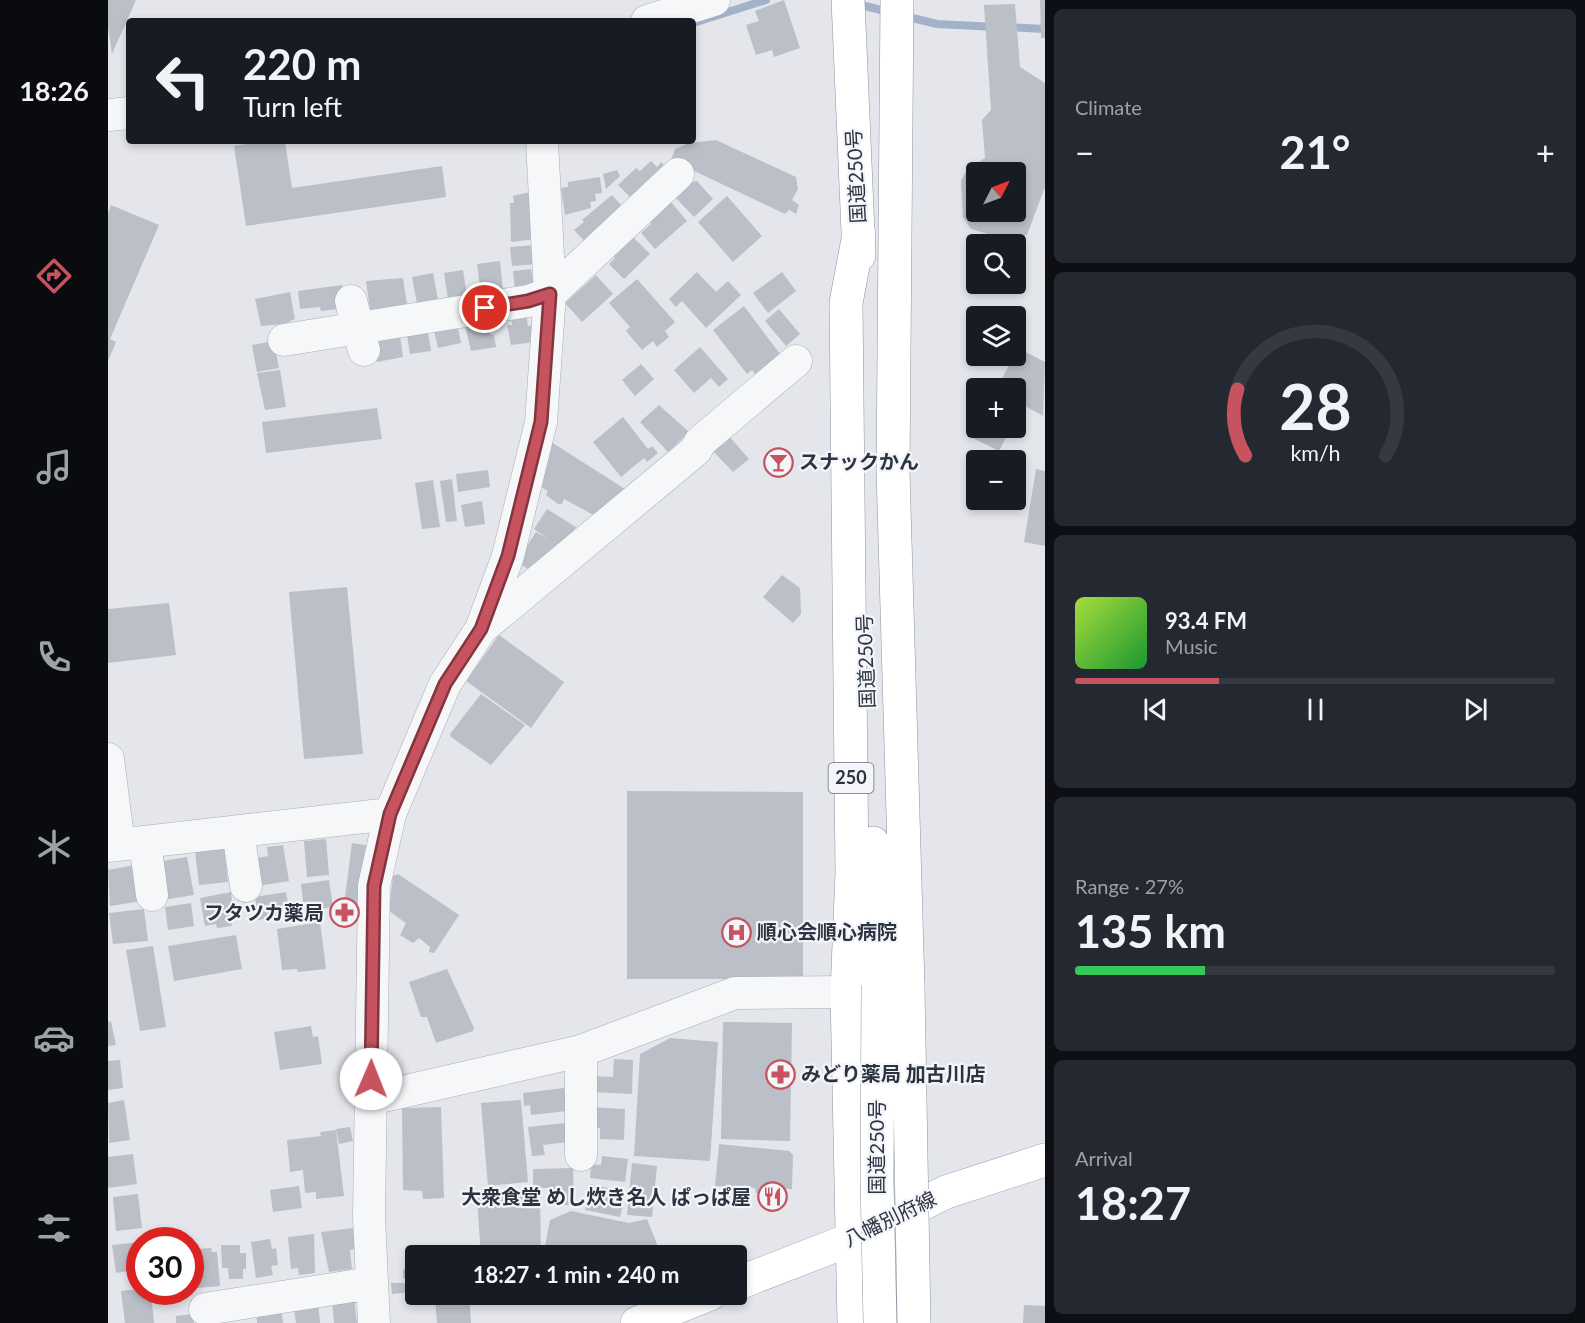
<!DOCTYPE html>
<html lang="en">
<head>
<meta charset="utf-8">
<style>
  body { margin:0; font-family:Lato,"Noto Sans JP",sans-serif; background:#242831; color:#f1f3f6; height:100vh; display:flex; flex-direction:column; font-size:22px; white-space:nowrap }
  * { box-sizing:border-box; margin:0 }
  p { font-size:20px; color:#9ea1a6 }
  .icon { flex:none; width:33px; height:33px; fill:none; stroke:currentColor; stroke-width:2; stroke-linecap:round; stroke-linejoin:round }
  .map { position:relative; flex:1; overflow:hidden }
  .panel { display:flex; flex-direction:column; gap:9px; padding:9px; background:#0d0f14; width:540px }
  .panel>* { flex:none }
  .top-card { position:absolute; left:18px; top:18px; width:570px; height:126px; border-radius:6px; box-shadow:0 3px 9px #0003; background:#171b24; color:#f1f3f6; overflow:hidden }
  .needle { width:39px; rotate:48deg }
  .controls { position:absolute; left:858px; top:162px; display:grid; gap:12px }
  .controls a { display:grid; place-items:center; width:60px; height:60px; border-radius:6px; background:#171b24; box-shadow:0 3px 9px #0003; font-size:30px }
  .speed { position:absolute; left:18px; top:1227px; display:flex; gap:12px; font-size:30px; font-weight:700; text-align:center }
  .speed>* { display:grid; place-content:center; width:78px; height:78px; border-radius:50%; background:#171b24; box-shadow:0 3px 9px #0003; line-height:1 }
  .speed .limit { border:9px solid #d22; background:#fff; color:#111 }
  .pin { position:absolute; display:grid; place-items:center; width:51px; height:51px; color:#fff; margin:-26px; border:3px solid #fff; border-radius:50%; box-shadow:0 2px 6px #0007 }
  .me { position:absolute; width:66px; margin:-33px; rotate:1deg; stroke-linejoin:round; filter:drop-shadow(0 0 4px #0008) }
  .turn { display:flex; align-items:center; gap:21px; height:126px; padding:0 18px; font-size:27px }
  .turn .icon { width:78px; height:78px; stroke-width:2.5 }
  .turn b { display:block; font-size:42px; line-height:51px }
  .big { font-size:45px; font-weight:700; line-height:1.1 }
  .panel .card { flex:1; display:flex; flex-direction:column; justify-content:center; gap:9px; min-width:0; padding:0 21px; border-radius:9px; background:#242831 }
  .panel .dial { align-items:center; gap:0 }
  .dial svg { height:156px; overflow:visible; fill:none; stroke:#363941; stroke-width:7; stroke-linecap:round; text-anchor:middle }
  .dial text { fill:#f1f3f6; stroke:none }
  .song { display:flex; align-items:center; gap:18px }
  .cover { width:72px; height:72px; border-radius:9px; background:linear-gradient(135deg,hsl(80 70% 55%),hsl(130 70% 35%)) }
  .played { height:6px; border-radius:3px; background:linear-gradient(90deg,#c6535f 30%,#363941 30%) }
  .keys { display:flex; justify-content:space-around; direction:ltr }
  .heat { display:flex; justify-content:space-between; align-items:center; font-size:33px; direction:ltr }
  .charge { height:9px; border-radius:4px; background:linear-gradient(90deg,#34c759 27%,#363941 0) }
  .trip { position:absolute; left:297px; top:1245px; width:342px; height:60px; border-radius:6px; background:#171b24; box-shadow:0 3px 9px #0003; font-weight:700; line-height:60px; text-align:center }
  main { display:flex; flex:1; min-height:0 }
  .dock { display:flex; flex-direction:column; width:108px; justify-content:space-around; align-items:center; background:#090b0e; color:#9ea1a6 }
  .dock .icon { width:42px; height:42px }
  .dock .current { color:#c6535f }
  .dock b { font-size:27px; color:#f1f3f6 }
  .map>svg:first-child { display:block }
</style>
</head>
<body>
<main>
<nav class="dock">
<b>18:26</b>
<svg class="icon current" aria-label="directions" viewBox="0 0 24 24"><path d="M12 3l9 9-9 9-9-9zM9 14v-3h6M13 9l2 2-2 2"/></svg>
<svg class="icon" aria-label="music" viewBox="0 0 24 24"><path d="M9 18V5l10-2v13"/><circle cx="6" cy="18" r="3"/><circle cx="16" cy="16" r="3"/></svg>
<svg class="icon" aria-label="phone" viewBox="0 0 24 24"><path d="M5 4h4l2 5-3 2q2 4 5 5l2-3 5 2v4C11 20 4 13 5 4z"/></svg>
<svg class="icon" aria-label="climate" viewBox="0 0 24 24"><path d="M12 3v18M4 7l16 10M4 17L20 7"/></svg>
<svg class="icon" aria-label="car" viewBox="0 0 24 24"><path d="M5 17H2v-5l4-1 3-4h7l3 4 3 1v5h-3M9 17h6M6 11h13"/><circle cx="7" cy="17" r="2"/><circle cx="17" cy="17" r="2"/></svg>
<svg class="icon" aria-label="filters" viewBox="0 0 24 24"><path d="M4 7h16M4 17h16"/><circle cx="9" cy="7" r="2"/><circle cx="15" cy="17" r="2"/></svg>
</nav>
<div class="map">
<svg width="937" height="1323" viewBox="0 0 937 1323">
  <rect width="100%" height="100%" fill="#e4e6eb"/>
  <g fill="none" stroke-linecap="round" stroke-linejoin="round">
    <path stroke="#a2b2c8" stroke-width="8" d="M 749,4 L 781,12
      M 796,16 L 829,24 L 888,27
      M 585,23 L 658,0
      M 900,27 L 937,29"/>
  </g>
  <path fill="#bbbfc7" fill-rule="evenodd" d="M 0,0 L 28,0 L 4,54 L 0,27 Z
    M 676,0 L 692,48 L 666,57 L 664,50 L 648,55 L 638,25 L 651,21 L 647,11 Z
    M 932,0 L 937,0 L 937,38 L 933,38 Z
    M 907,4 L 912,67 L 937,83 L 937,187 L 919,235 L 897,239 L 863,229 L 855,217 L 853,181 L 859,170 L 877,158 L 874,120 L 883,110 L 876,5 ZM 868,172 L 908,172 L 908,212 L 868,212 Z
    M 608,140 L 688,177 L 690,189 L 684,200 L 691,205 L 688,214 L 681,210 L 677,214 L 563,160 L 567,149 L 581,143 Z
    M 161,141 L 177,141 L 184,188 L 334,166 L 338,197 L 138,226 L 126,146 Z
    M 543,161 L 549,167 L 553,162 L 560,169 L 527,202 L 510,185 L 528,168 L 532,171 Z
    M 509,170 L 512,176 L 498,189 L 495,174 Z
    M 492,177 L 494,193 L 487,194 L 488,201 L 482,202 L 483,208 L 457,215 L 453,188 L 460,187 L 460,182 Z
    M 589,181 L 605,199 L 586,217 L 568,198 L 583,182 Z
    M 426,191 L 428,211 L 422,212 L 422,220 L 426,220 L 428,239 L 403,242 L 402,203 L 406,203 L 405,196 Z
    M 504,195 L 520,213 L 483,248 L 466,230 L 476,222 L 474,220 Z
    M 619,196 L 654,236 L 625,262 L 590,222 Z
    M 563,202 L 579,221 L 547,249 L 533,233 L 543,224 L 541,221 Z
    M 3,205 L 51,225 L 2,339 L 8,342 L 0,361 L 0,213 Z
    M 524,236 L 542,254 L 516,279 L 501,264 L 507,258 L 504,255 Z
    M 428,245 L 430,264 L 404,266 L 402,247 Z
    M 392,261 L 395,291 L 373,295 L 369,264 Z
    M 423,269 L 426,287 L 407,289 L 405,271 Z
    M 355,270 L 359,296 L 340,299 L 336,273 Z
    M 589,272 L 608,292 L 620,281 L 633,295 L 598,328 L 574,301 L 568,307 L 561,299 Z
    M 674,272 L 688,291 L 660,313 L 645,293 Z
    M 325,273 L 330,300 L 309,304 L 304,277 Z
    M 488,275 L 505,294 L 474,322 L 457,303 Z
    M 295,278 L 299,305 L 262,310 L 258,281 Z
    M 529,279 L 567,322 L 557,331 L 561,337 L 549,347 L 545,341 L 534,350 L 518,331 L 522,327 L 501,303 Z
    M 234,285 L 236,297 L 231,309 L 213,311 L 212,307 L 192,309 L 190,291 Z
    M 182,292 L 187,319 L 176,324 L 153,326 L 147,299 Z
    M 636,306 L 678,362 L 652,381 L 644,370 L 639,374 L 605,330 Z
    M 671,309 L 692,334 L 678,346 L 657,321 Z
    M 418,312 L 420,326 L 426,325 L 428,342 L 403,345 L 399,325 L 404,325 L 403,315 Z
    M 378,317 L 382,334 L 386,335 L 388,347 L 363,351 L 356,321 Z
    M 348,318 L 353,343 L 330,348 L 324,322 Z
    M 319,326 L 323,351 L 302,354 L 298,329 Z
    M 292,335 L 295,357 L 269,362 L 264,340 Z
    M 166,341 L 171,368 L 149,372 L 144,345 Z
    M 592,347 L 620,379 L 611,387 L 603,378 L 586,393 L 566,370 Z
    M 910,348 L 937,362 L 935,416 L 908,401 L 908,388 L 889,388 Z
    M 533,364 L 546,379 L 527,396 L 514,380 Z
    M 172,370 L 178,407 L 157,410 L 149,373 Z
    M 551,405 L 581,432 L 560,452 L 532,422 Z
    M 269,408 L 274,439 L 158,453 L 154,422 Z
    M 515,417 L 540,449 L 544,446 L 550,453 L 539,462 L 536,458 L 513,477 L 485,442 Z
    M 870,428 L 903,428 L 891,451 L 865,438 Z
    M 620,435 L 641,459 L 625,472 L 604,450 Z
    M 440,440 L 517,489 L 491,518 L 456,499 L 454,504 L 450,504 L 438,495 L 440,491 L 433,487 L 432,491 Z
    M 928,469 L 937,471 L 937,546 L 916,542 Z
    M 380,470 L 382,487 L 350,492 L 348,474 Z
    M 344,479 L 349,521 L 338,522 L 332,481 Z
    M 325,480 L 332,527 L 314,529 L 307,483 Z
    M 374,501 L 377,524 L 357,527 L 353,505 Z
    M 439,509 L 468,527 L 454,548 L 449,545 L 434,568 L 426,573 L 409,562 L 428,532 L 440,539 L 426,529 Z
    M 674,575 L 692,588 L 693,614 L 685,623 L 655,597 Z
    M 239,587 L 255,754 L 196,759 L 181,592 Z
    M 61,603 L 68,655 L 0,663 L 0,609 Z
    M 391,635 L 456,682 L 423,728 L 358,681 Z
    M 373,694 L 417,725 L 383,765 L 343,737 L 342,734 Z
    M 519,791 L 695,792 L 695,979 L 519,979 Z
    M 218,839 L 221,875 L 199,877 L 196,841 Z
    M 244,843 L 263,846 L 253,922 L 234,920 Z
    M 175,845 L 181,881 L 150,886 L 145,859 L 160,856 L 159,847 Z
    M 116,848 L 120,882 L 91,885 L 87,851 Z
    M 79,857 L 86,895 L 55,900 L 49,862 Z
    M 27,865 L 34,901 L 2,906 L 0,870 Z
    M 290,874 L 351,915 L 326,953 L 321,952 L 322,947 L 311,938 L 305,943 L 292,935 L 298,923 L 281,911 L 285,876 Z
    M 221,880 L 225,907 L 196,911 L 193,884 Z
    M 123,892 L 124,902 L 128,902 L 130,916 L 122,918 L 124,926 L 109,928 L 108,924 L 97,926 L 92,898 Z
    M 178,892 L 182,915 L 150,920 L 147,897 Z
    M 83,903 L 86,926 L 60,930 L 57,907 Z
    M 36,909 L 40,941 L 5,944 L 1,913 Z
    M 212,922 L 218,969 L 190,972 L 189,969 L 174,970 L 169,929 Z
    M 128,935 L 134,969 L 66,981 L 60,946 Z
    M 45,946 L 58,1027 L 32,1031 L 18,950 Z
    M 339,969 L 366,1028 L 365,1031 L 328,1043 L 319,1017 L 313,1017 L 301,982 Z
    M 3,1021 L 8,1045 L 0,1046 L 0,1022 Z
    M 615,1022 L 684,1023 L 682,1141 L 613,1139 Z
    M 203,1026 L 205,1037 L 210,1036 L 214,1064 L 172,1070 L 166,1032 Z
    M 562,1038 L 610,1042 L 602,1161 L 526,1156 L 532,1054 Z
    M 506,1059 L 525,1060 L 524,1094 L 483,1092 L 484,1076 L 505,1077 Z
    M 12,1060 L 15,1088 L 0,1090 L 0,1061 Z
    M 456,1088 L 459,1111 L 423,1115 L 422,1105 L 416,1106 L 415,1093 Z
    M 16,1100 L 22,1140 L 1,1143 L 0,1103 Z
    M 413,1100 L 420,1182 L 380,1186 L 373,1103 Z
    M 333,1107 L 336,1198 L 315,1199 L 314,1191 L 295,1190 L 294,1108 Z
    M 481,1107 L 517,1109 L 516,1140 L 492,1139 L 492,1128 L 481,1127 Z
    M 457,1123 L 459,1142 L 435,1145 L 437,1155 L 424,1156 L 420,1127 Z
    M 242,1127 L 245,1141 L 231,1144 L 228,1129 Z
    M 228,1130 L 236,1196 L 208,1199 L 208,1192 L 197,1193 L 195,1170 L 182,1172 L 179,1140 L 213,1136 L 212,1132 Z
    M 611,1144 L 681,1151 L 685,1155 L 684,1189 L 667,1189 L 666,1194 L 648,1193 L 647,1188 L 607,1186 Z
    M 25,1154 L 29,1184 L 0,1188 L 0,1157 Z
    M 494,1156 L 520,1159 L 517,1182 L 482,1178 L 483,1164 L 493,1165 Z
    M 524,1163 L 549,1166 L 544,1217 L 519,1215 Z
    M 465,1168 L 466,1205 L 445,1205 L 444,1188 L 425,1188 L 425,1169 Z
    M 482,1184 L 518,1192 L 512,1217 L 477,1210 Z
    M 191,1186 L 194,1208 L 165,1212 L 162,1190 Z
    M 30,1194 L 34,1228 L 8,1231 L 5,1197 Z
    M 432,1195 L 433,1256 L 373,1256 L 369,1198 Z
    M 463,1211 L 521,1223 L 539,1219 L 551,1249 L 536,1256 L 435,1256 L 442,1220 Z
    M 245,1228 L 247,1249 L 242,1250 L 244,1269 L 221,1272 L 213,1232 Z
    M 206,1234 L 207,1273 L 191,1275 L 190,1268 L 183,1269 L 180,1237 Z
    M 162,1239 L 164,1249 L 168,1248 L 170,1265 L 163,1266 L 165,1275 L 148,1278 L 143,1242 Z
    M 32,1242 L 32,1280 L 21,1282 L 20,1271 L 8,1273 L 4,1245 Z
    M 113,1245 L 132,1245 L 132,1253 L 138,1253 L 138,1269 L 135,1269 L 135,1279 L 121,1279 L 120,1268 L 114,1268 Z
    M 103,1248 L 104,1252 L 109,1252 L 112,1286 L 89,1288 L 86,1249 Z
    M 365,1251 L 365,1256 L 318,1256 L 318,1252 Z
    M 295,1269 L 308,1270 L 308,1280 L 295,1278 Z
    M 283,1283 L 304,1283 L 305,1292 L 284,1294 Z
    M 32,1289 L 32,1292 L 43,1292 L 46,1323 L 17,1323 L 13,1291 Z
    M 361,1294 L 363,1323 L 329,1323 L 327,1297 Z
    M 246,1298 L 249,1323 L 226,1323 L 224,1300 Z
    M 210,1301 L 212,1323 L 188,1323 L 185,1304 Z
    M 916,1305 L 937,1306 L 937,1323 L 915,1323 Z
    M 173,1306 L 175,1323 L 149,1323 L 148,1308 Z
    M 84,1314 L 86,1323 L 68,1323 L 68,1316 Z"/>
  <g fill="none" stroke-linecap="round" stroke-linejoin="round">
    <defs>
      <path id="minor" d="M 539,21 L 606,0
        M 0,115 L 21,113
        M 243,301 L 256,350
        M 176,340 L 420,301 L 442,294 L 570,174
        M 374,628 L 588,450 L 592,442 L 688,361
        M 0,759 L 11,845
        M 130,831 L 138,886
        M 37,842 L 44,895
        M 0,846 L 282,814
        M 263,1099 L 473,1051 L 627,993 L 739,992
        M 473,1155 L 473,1051
        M 97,1309 L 264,1283
        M 266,1323 L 261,1217 L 266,886 L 282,814 L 337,684 L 373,629 L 400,556 L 433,422 L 442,294 L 434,141"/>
      <path id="major" d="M 628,1284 L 744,1239 L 838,1192 L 937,1160
        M 529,1323 L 602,1294"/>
      <path id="highway" d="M 740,0 L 751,255
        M 789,0 L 785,471 L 800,986
        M 765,843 L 770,985
        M 746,1323 L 739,992 L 744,873 L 738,303 L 751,234"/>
    </defs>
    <use href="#minor" stroke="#a9adb5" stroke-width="33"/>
    <use href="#major" stroke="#a4aab6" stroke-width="34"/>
    <use href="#highway" stroke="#8c93a0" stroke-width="34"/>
    <use href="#minor" stroke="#f6f7f9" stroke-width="32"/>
    <use href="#major" stroke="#fff" stroke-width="33"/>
    <use href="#highway" stroke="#fff" stroke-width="33"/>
    <defs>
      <path id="highway-bridge" d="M 770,985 L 769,1180 L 772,1323
        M 800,986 L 806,1323"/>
    </defs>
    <use href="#highway-bridge" stroke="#8c93a0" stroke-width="34" stroke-linecap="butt"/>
    <use href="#highway-bridge" stroke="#fff" stroke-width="33"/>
  </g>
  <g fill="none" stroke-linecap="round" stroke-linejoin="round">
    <defs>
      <path id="route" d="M 263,1079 L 266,886 L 282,814 L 337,684 L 373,629 L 400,556 L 433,422 L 442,294 L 420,301 L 377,308"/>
    </defs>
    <use href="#route" stroke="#81363e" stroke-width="15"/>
    <use href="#route" stroke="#c6535f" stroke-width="10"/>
  </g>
  <defs>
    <symbol id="bar-ring" viewBox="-11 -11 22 22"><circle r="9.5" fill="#f3f5f8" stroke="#c6535f" stroke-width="1.5"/><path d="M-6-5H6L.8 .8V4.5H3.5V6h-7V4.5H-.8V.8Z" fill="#c6535f"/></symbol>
    <symbol id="pharmacy-ring" viewBox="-11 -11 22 22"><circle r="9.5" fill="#f3f5f8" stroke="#c6535f" stroke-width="1.5"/><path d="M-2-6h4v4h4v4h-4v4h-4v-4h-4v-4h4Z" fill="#c6535f"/></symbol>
    <symbol id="hospital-ring" viewBox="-11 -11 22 22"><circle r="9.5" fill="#f3f5f8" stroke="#c6535f" stroke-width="1.5"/><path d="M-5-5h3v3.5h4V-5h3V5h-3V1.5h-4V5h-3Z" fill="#c6535f"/></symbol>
    <symbol id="restaurant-ring" viewBox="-11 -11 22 22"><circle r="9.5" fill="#f3f5f8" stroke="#c6535f" stroke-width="1.5"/><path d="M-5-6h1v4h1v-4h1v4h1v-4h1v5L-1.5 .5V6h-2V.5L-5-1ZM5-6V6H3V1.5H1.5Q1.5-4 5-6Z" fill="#c6535f"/></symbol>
  </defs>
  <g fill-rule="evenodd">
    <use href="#bar-ring" x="654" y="446" width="33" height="33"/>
    <use href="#pharmacy-ring" x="220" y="896" width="33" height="33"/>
    <use href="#hospital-ring" x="612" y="916" width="33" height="33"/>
    <use href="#pharmacy-ring" x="656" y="1058" width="33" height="33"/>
    <use href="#restaurant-ring" x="648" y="1180" width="33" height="33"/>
  </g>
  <g text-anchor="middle" stroke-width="4.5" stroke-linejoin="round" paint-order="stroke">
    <rect fill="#f3f5f8" stroke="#686d79" stroke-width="1.5" x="720.5" y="763" width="45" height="30" rx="4.5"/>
    <g font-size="18" font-weight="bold" fill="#2c3342">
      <text x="743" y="784">250</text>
    </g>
    <g font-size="20" fill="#2c3342" stroke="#f3f5f8">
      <text transform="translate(748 176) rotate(-93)" y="7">国道250号</text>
      <text transform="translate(758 661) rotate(-92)" y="7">国道250号</text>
      <text transform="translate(769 1147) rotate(-90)" y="7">国道250号</text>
      <text transform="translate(782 1219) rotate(-26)" y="7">八幡別府線</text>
    </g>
    <g font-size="20" font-weight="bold" fill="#2c3342" stroke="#f3f5f8" text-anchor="start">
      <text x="691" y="469">スナックかん</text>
      <text x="216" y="920" text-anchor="end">フタツカ薬局</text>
      <text x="649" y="939">順心会順心病院</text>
      <text x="693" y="1081">みどり薬局 加古川店</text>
      <text x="643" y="1204" text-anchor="end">大衆食堂 めし炊き名人 ぱっぱ屋</text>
    </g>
  </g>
</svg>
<div class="controls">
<a><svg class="needle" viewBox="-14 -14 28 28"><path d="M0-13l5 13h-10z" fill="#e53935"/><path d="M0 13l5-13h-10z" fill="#9ea1a6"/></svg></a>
<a><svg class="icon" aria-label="search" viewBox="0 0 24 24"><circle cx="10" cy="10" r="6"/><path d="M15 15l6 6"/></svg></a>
<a><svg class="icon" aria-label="layers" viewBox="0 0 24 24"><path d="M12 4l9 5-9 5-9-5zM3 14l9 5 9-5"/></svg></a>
<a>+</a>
<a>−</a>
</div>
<div class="speed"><div class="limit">30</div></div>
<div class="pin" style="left:377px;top:308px;background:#d93025"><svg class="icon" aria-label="arrive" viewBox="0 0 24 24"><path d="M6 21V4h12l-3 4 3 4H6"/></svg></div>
<svg class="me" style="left:263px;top:1079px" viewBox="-20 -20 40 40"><circle r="19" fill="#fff"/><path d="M0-13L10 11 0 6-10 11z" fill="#c6535f"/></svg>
<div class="trip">18:27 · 1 min · 240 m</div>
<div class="top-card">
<div class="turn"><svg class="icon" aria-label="left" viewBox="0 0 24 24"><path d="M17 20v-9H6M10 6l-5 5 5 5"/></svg><div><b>220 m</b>Turn left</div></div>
</div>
</div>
<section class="panel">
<div class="card"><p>Climate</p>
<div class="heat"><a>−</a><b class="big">21°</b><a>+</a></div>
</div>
<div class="card dial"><svg viewBox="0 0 100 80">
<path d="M14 69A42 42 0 1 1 86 69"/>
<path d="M14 69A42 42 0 0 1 10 35" stroke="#c6535f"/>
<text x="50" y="56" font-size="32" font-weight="700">28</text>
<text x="50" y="72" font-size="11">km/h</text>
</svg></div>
<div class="card">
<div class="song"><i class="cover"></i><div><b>93.4 FM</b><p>Music</p></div></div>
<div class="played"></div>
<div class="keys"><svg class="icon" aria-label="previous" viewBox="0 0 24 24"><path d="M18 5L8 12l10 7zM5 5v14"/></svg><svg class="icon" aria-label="pause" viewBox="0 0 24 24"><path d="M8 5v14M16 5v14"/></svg><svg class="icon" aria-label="next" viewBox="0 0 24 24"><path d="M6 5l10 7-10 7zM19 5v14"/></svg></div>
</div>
<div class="card"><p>Range · 27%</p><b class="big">135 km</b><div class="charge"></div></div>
<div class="card"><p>Arrival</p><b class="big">18:27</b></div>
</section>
</main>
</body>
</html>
